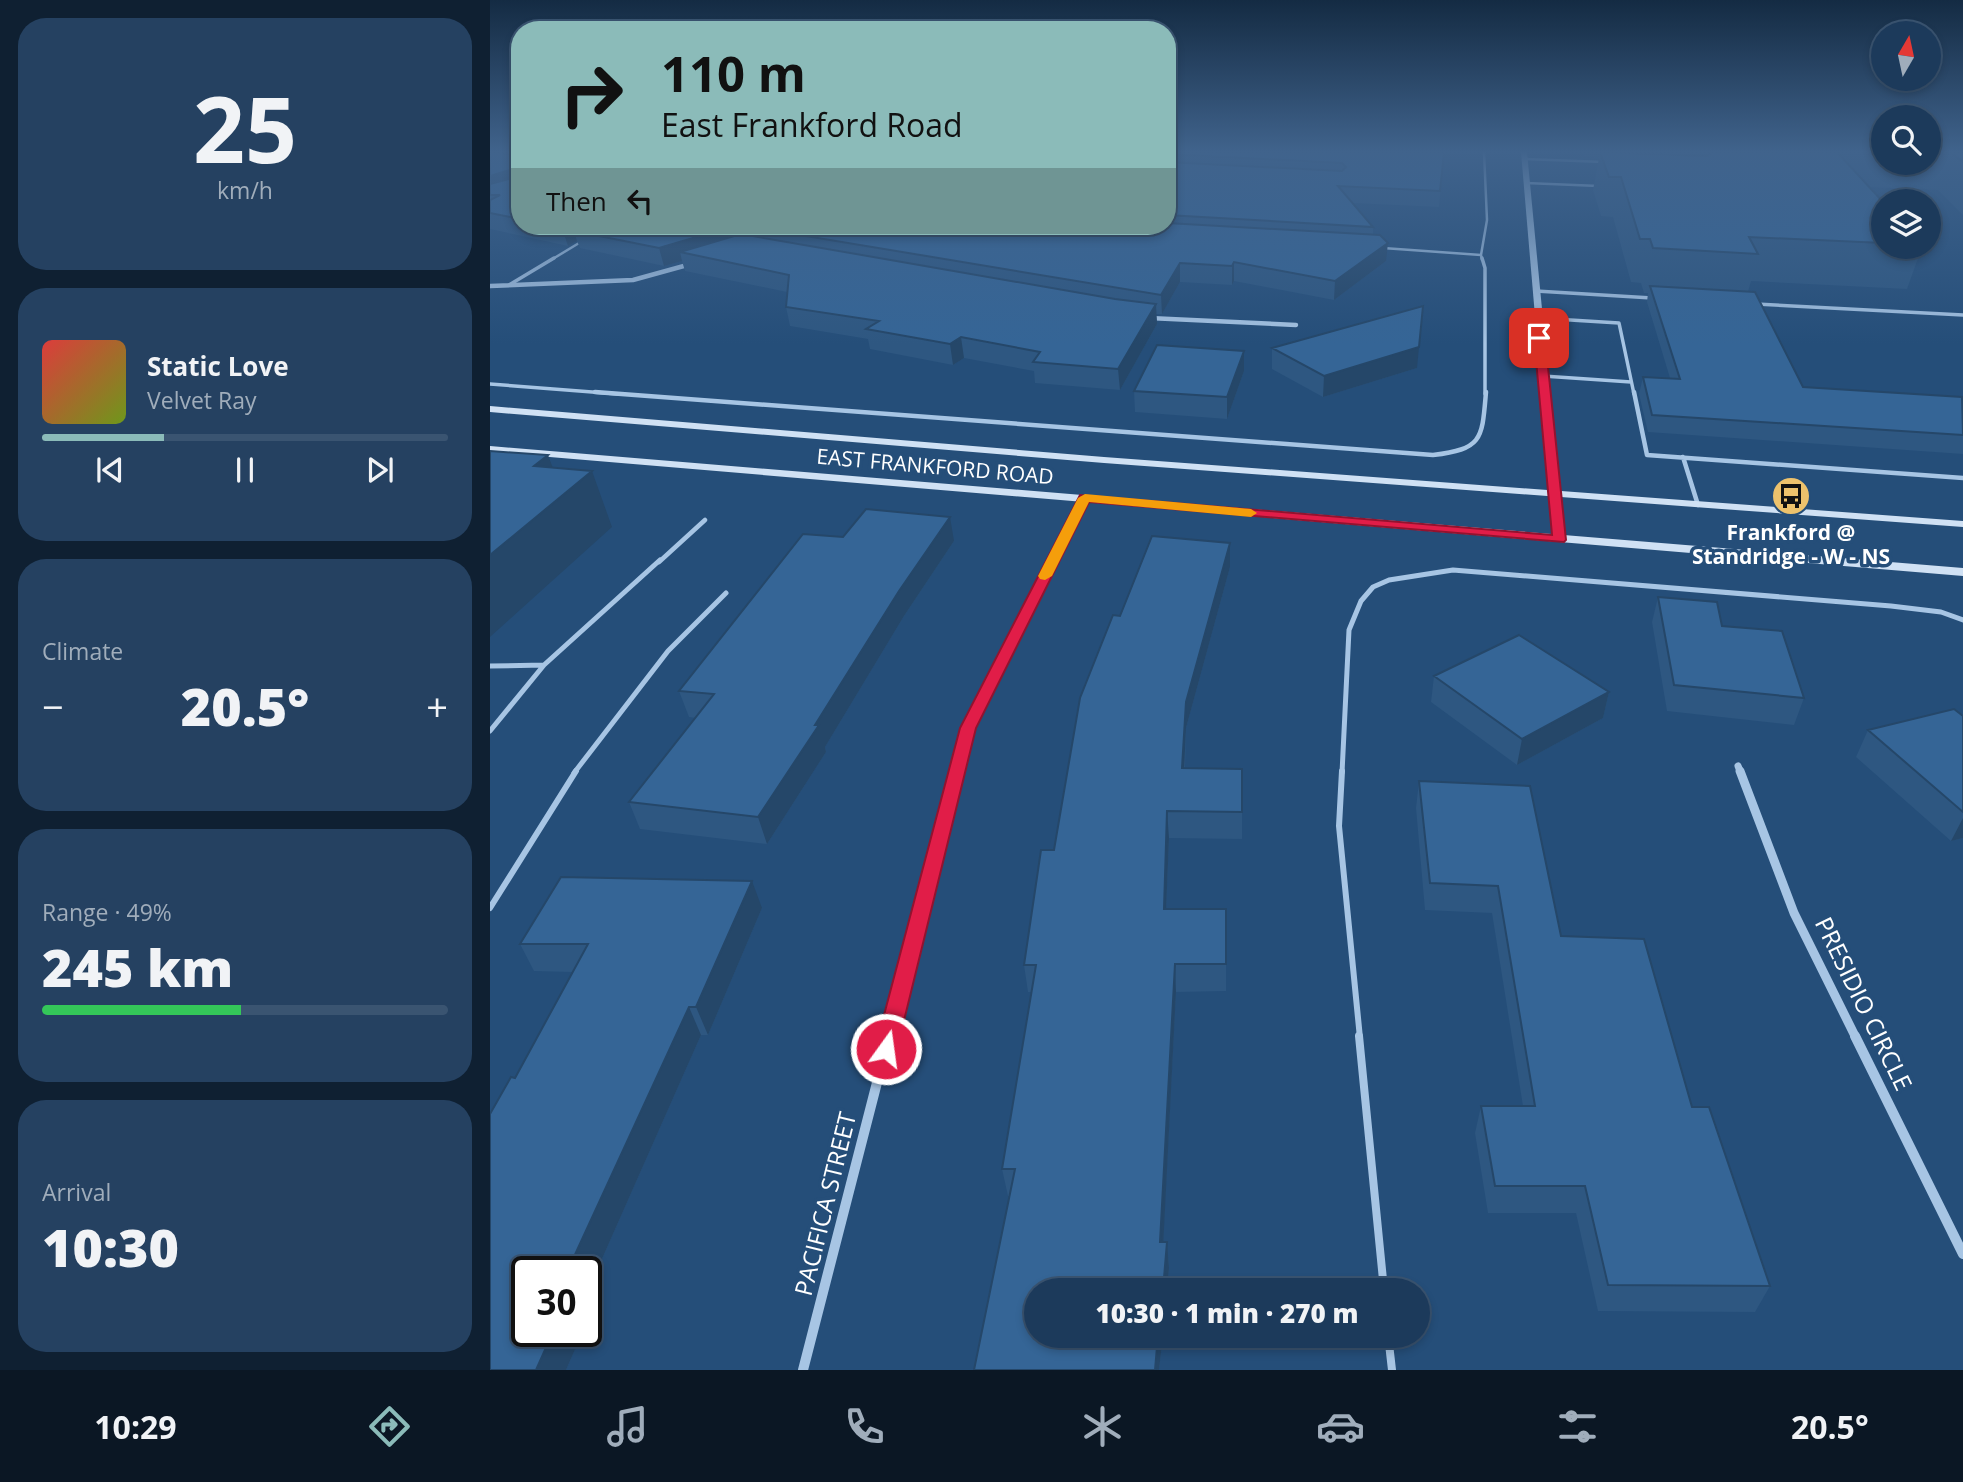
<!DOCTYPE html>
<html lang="en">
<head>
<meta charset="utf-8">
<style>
  body { margin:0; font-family:"Open Sans",sans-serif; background:#254161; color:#f1f3f6; height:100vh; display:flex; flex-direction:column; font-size:26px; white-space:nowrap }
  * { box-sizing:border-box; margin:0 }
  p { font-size:23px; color:#a0adbb }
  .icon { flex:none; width:38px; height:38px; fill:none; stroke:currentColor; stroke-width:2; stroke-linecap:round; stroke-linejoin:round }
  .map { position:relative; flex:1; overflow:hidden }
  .sheet { display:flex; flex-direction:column; gap:18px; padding:18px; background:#0f2032; width:490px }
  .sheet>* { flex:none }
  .hud { position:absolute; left:21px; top:21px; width:665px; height:214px; border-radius:28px; box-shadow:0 4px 10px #0003,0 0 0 2px #3a5471; background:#8bbbb9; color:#111; overflow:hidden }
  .needle { width:46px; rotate:9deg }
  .controls { position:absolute; left:1381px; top:21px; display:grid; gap:14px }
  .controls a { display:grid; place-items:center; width:70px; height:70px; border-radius:50%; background:#1c3a5b; box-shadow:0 4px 10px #0003,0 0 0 2px #3a5471; font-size:35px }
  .speed { position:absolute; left:21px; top:1256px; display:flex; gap:14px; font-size:35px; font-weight:700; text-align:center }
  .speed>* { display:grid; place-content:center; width:91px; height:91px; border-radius:50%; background:#1c3a5b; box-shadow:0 4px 10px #0003,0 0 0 2px #3a5471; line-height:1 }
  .speed .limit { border:4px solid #111; border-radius:10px; background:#fff; color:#111 }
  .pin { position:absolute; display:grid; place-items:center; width:60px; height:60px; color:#fff; margin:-30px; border-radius:14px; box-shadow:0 4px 10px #0006 }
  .me { position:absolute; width:77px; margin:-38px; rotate:14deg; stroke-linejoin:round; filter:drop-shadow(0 0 5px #0008) }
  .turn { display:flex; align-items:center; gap:24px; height:147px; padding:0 35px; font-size:32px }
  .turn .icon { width:91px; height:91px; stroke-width:2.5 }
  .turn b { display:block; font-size:49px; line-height:60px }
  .then { display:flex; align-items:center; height:66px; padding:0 35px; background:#0003; gap:14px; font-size:26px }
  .big { font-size:52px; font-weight:800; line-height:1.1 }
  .sheet .widget { flex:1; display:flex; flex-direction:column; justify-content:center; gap:10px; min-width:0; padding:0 24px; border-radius:28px; background:#254161 }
  .sheet .dial { align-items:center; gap:0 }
  .dial b { font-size:91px; line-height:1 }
  .song { display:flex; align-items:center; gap:21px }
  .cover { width:84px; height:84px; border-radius:10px; background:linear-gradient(135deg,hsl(0 70% 55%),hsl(80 70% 35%)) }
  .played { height:7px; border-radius:4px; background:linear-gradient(90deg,#8bbbb9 30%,#3a5471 30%) }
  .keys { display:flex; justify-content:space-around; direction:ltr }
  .heat { display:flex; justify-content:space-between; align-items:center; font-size:38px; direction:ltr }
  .charge { height:10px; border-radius:5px; background:linear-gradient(90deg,#34c759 49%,#3a5471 0) }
  .trip { position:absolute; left:534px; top:1278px; width:406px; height:70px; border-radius:35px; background:#1c3a5b; box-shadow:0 4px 10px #0003,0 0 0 2px #3a5471; font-weight:800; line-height:70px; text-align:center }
  .tabs { display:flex; height:112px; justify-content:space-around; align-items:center; background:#0b1724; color:#a0adbb }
  .tabs .icon { width:49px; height:49px }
  .tabs .on { color:#8bbbb9 }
  .tabs b { font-size:32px; color:#f1f3f6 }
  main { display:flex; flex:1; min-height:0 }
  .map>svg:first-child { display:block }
</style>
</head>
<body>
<main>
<section class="sheet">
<div class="widget dial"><b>25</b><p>km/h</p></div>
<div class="widget">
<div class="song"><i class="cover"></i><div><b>Static Love</b><p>Velvet Ray</p></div></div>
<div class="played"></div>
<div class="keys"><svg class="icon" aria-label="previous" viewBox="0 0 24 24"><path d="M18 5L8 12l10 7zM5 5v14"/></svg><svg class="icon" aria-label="pause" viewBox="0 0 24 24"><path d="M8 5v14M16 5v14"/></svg><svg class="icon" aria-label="next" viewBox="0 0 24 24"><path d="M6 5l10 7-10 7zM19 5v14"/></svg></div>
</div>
<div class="widget"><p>Climate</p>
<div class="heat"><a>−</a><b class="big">20.5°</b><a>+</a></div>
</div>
<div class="widget"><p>Range · 49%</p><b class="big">245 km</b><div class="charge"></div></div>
<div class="widget"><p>Arrival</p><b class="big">10:30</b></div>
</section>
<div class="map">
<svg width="1473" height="1370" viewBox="0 0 1473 1370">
  <rect width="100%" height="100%" fill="#254e79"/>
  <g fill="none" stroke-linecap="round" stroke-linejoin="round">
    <path stroke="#a7c5e4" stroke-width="2.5" d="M 1034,159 L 1115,162
      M 1036,183 L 1109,186
      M 893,248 L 991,255 L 997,220 L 994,152
      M 991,255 L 992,260
      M 61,260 L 94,240"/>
    <path stroke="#a7c5e4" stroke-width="3.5" d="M 992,258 L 995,268 L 995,394
      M 19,285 L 64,258
      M 1046,291 L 1162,298
      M 1266,304 L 1473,315
      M 1048,318 L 1129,323 L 1144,394
      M 1053,376 L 1141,382
      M 0,384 L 128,394"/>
    <path stroke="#a7c5e4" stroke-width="4.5" d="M 105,392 L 943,455 C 993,449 992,439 996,392
      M 1144,392 L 1157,455 L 1473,478
      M 1193,457 L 1208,505
      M 169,562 L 215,520"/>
    <path stroke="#a7c5e4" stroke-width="5" d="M 0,666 L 54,665
      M 0,731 L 54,665 L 170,560
      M 84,773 L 178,651 L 236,593
      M 852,773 L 859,630 L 871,601 L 883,587 L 899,580 L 963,570 L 1401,606 L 1451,612 L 1473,620"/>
    <path stroke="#a7c5e4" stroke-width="6" d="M 852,771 L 849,826 L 870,1038
      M 0,908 L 86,771"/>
    <path stroke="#a7c5e4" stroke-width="8" d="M 869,1036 L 894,1290
      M 898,1335 L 902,1370"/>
    <path stroke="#a7c5e4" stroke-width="4.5" d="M 0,286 L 143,280 L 201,264
      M 659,318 L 806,325"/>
    <path stroke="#a7c5e4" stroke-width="5" d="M 563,562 L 595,498"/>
    <path stroke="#a7c5e4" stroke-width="7" d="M 1248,766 L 1251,773
      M 466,773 L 478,728 L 563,560"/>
    <path stroke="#a7c5e4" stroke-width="9" d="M 1250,771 L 1304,913 L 1366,1038
      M 398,1038 L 467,771"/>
    <path stroke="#a7c5e4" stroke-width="10" d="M 1365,1036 L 1473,1254
      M 313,1370 L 399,1036"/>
    <path fill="#a7c5e4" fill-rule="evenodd" d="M 1031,152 L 1037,152 L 1074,539 L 1069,542 L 1064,539 Z"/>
    <path fill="#d0e1f4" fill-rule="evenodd" d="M 0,406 L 614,457 L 1473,521 L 1473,527 L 614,463 L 0,412 Z
      M 0,446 L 1473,568 L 1473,576 L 0,452 Z"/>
  </g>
  <path fill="#2e5781" d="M 0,152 L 30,152 L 30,226 L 677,226 L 677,152 L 954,152 L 949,207 L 863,203 L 883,227 L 883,235 L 896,261 L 844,300 L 744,281 L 742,285 L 690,282 L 672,314 L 666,314 L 667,324 L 630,390 L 545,383 L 544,371 L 474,358 L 463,365 L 380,349 L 378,339 L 300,326 L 296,307 L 297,292 L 195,271 L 192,261 L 174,266 L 90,248 L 87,241 L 78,246 L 0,229 Z
    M 1092,152 L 1204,152 L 1203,155 L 1217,156 L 1217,152 L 1393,152 L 1393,163 L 1438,163 L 1438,152 L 1473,152 L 1473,215 L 1448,190 L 1379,187 L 1393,202 L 1393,247 L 1432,247 L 1417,289 L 1261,281 L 1258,292 L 1313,387 L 1473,398 L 1473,454 L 1158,432 L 1149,394 L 1153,377 L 1180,378 L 1157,302 L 1158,293 L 1154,293 L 1151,283 L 1141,282 L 1123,217 L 1111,216 L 1103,190 L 1109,158 L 1094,157 Z
    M 782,348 L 927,368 L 833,397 L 782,369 Z
    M 754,351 L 754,371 L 737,419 L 645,412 L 644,391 Z
    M 353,537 L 464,541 L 414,616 L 335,747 L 336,752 L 277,844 L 150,829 L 139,802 L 206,718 L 199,717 L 189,691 Z
    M 740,543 L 740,567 L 696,728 L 695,768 L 752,769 L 752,839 L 679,838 L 676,909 L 736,909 L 736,991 L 686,992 L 673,1242 L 677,1242 L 679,1268 L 677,1290 L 546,1290 L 673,1335 L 669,1370 L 484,1370 L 520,1196 L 518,1196 L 512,1169 L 541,992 L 538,992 L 534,965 L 630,616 Z
    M 1168,597 L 1232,626 L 1314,698 L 1304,725 L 1177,711 L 1162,622 Z
    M 944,676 L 1119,692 L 1113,718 L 1027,765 L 941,702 Z
    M 1473,716 L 1473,838 L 1461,841 L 1366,757 L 1378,730 Z
    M 929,781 L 1071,936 L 1202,1107 L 1280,1286 L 1265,1312 L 1108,1311 L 1086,1213 L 998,1213 L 985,1133 L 991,1106 L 1033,1106 L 1002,913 L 935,910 L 926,808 Z
    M 272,908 L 218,1035 L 211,1035 L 96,1295 L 96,1272 L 37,1272 L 90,1338 L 76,1370 L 0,1370 L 25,1078 L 83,972 L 44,971 L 30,944 Z"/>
  <path fill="#254769" d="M 23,169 L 29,185 L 0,194 L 0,176 Z
    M 77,226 L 114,226 L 84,231 L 87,241 L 78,246 L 72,228 Z
    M 244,226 L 305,226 L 268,228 L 269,237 L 190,252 L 192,261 L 174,266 L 169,248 Z
    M 898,243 L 896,261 L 844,300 L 845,281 Z
    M 744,262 L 744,281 L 742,285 L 742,266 Z
    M 690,263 L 690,282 L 672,314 L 671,295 Z
    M 666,304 L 667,324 L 630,390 L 628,369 Z
    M 471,337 L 474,358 L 463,365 L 460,344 Z
    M 929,347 L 927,368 L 833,397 L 834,376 Z
    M 754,351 L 754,371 L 737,419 L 737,397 Z
    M 58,455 L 73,495 L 102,471 L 122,527 L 0,637 L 0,555 L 44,466 Z
    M 460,517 L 464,541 L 414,616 L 335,747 L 336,752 L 277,844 L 268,817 L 409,591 Z
    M 740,543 L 740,567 L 696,728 L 693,795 L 692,768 L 696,702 Z
    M 1119,692 L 1113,718 L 1027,765 L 1032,739 Z
    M 677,811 L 679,838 L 675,936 L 674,909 Z
    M 1473,818 L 1473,838 L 1461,841 Z
    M 262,881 L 272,908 L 218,1035 L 206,1007 Z
    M 685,964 L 686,992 L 672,1268 L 670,1242 Z
    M 199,1007 L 211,1035 L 96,1295 L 96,1272 L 77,1272 Z
    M 677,1242 L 679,1268 L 677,1290 L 673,1290 Z
    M 63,1332 L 86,1332 L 90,1338 L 76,1370 L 46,1370 Z
    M 668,1335 L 673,1335 L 669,1370 L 665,1370 Z"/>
  <path fill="#356596" stroke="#254769" stroke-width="2" d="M 0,152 L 24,154 L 30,152 L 30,219 L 0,213 L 0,200 L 10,195 L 0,195 L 0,184 L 26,177 L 28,171 L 23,169 L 0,176 Z
    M 677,152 L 954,152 L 950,191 L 848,186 L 883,227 L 677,215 L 677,162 L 852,171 L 856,167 L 852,163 L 677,154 Z
    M 1110,152 L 1217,156 L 1221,153 L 1220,152 L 1347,152 L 1393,202 L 1393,243 L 1259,237 L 1268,254 L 1163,248 L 1160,239 L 1150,239 L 1131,177 L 1119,177 Z
    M 1461,152 L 1473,152 L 1473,162 Z
    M 677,223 L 890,235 L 898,243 L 845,281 L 744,262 L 742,266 L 690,263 L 671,295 L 268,228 L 276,226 L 677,226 Z
    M 60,226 L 77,226 L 72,228 Z
    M 93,226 L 244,226 L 169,248 L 84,231 Z
    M 251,234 L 625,299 L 666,304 L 628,369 L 543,362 L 550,352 L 471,337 L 460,344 L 376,329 L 389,321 L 296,307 L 299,275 L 190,252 Z
    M 1160,286 L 1265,292 L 1313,387 L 1472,397 L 1473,435 L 1162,415 L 1153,377 L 1190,379 Z
    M 933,306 L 929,347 L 834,376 L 782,348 Z
    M 667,345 L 754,351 L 737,397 L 644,391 Z
    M 0,451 L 58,455 L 44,466 L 102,471 L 0,555 Z
    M 376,509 L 460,517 L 409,591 L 325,725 L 329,725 L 268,817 L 139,802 L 224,694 L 189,691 L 313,534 L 353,537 Z
    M 662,536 L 740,543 L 696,702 L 692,768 L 752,769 L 752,812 L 677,811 L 674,909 L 736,909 L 736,964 L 685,964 L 670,1242 L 677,1242 L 673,1290 L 546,1290 L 546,1335 L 668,1335 L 665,1370 L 484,1370 L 525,1169 L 512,1169 L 546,965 L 534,965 L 551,850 L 564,850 L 590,698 L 623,615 L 630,616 Z
    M 1168,597 L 1227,602 L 1232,626 L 1292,631 L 1314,698 L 1184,685 Z
    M 1029,635 L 1119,692 L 1032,739 L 944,676 Z
    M 1464,709 L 1473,716 L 1473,812 L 1378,730 Z
    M 929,781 L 1040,786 L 1071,936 L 1154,939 L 1202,1107 L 1219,1107 L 1280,1286 L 1118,1285 L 1095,1186 L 1005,1186 L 991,1106 L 1045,1106 L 1008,886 L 940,883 Z
    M 71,877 L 262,881 L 206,1007 L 199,1007 L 77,1272 L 37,1272 L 37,1332 L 63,1332 L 46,1370 L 0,1370 L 0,1114 L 21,1077 L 25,1078 L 98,944 L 30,944 Z"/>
  <linearGradient id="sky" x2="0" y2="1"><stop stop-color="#142b43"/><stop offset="0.44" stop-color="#40638c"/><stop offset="1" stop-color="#40638c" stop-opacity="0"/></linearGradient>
  <rect width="1473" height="344" fill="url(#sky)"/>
  <path fill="#e11d48" stroke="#92132f" stroke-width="2" d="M 1049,335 L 1055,338 L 1076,540 L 1074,542 L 599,502 L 486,728 L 407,1049 L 403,1056 L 396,1059 L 388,1056 L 385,1049 L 470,728 L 590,495 L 1062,535 L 1044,338 Z"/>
  <path fill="#f59e0b" d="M 595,494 L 761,509 L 767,513 L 761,517 L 599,502 L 562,576 L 555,580 L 550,579 L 548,576 L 588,498 Z"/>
  <defs>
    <symbol id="bus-disc" viewBox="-11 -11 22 22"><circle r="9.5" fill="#edc26c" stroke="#254e79"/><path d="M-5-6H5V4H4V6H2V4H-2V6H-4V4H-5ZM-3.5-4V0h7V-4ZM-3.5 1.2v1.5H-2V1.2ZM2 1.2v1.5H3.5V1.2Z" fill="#111"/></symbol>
  </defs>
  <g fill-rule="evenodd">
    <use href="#bus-disc" x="1279" y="474" width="44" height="44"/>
  </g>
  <g text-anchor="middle" stroke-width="7" stroke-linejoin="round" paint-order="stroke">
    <g font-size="21" fill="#fff" stroke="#254e79">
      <text transform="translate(445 467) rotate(5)" y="7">EAST FRANKFORD ROAD</text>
    </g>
    <g font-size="21" font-weight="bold" fill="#fff" stroke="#254e79">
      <text x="1301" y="540">Frankford @<tspan x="1301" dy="24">Standridge - W - NS</tspan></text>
    </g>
    <g font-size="24" fill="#fff" stroke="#254e79">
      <text transform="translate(1373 1004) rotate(64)" y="8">PRESIDIO CIRCLE</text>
      <text transform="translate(336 1204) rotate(-76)" y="8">PACIFICA STREET</text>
    </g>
  </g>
</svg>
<div class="controls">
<a><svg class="needle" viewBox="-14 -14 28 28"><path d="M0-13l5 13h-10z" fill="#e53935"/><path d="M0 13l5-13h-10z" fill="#a0adbb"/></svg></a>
<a><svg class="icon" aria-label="search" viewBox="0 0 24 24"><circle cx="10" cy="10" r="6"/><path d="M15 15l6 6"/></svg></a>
<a><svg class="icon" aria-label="layers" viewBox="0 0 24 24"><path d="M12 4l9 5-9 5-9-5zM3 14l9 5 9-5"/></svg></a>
</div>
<div class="speed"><div class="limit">30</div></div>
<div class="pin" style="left:1049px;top:338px;background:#d93025"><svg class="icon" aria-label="arrive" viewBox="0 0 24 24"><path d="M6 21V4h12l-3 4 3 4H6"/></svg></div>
<svg class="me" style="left:396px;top:1049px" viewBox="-20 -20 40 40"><circle r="17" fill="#e11d48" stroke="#fff" stroke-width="3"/><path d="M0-11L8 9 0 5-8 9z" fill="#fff"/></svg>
<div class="trip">10:30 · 1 min · 270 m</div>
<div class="hud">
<div class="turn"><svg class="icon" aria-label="right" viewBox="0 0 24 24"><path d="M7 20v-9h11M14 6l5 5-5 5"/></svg><div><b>110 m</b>East Frankford Road</div></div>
<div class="then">Then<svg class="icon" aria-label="left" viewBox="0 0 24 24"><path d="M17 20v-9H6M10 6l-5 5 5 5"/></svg></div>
</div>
</div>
</main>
<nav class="tabs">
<b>10:29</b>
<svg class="icon on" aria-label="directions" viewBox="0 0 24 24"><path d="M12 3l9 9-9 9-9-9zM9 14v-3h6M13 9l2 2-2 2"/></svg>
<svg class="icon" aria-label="music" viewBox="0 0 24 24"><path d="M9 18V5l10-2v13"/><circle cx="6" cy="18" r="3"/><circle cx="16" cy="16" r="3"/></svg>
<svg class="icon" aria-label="phone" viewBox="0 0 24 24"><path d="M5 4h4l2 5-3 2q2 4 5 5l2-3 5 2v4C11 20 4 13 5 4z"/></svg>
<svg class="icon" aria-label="climate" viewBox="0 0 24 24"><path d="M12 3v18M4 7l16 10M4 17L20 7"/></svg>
<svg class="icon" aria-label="car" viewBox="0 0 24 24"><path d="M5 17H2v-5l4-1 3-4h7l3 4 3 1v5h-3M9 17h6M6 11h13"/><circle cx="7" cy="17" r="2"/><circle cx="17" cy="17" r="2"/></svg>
<svg class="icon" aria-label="filters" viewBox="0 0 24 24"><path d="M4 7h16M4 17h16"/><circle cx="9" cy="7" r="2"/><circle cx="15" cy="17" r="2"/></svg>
<b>20.5°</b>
</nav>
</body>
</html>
